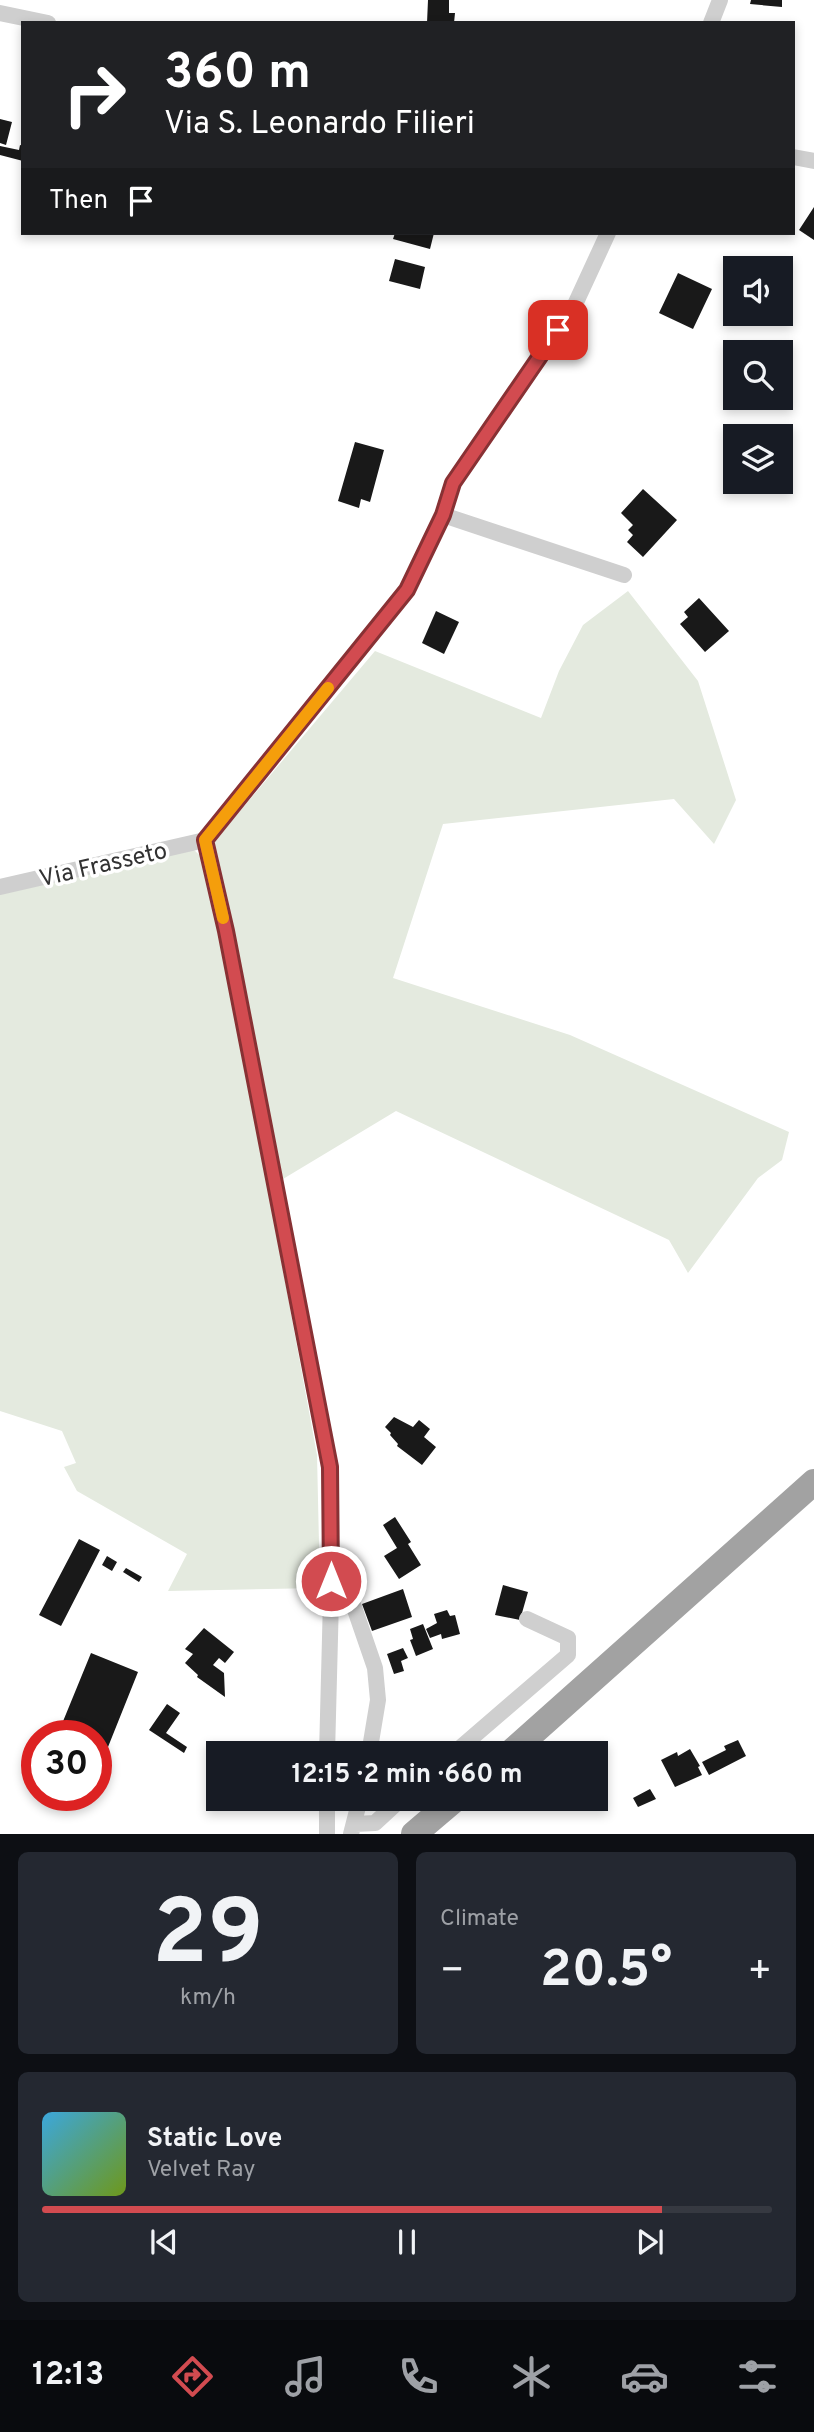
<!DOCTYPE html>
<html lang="en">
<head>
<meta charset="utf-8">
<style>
  body { margin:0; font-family:Overpass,sans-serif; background:#242831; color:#f1f3f6; height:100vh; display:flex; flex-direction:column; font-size:26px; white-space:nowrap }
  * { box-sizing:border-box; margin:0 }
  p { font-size:23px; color:#9ea1a6 }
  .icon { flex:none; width:38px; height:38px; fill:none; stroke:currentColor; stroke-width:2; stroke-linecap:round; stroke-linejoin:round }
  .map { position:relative; height:1834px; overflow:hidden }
  .sheet { display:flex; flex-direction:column; gap:18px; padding:18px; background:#0d0f14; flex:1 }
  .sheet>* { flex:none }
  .top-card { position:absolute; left:21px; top:21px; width:774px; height:214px; border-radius:0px; box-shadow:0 4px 10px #0003; background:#202124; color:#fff; overflow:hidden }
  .controls { position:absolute; left:723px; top:256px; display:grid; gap:14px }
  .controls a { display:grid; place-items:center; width:70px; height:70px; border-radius:0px; background:#171b24; box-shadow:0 4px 10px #0003; font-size:35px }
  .speed { position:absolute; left:21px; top:1720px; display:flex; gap:14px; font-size:35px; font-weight:700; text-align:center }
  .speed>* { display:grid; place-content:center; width:91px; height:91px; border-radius:50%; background:#171b24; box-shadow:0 4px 10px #0003; line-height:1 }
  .speed .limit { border:10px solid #d22; background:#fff; color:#111 }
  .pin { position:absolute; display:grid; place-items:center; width:60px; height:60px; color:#fff; margin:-30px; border-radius:14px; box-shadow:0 4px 10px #0006 }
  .me { position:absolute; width:77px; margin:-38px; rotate:0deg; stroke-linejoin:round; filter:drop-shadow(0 0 5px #0008) }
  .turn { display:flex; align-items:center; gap:24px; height:147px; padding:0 28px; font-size:32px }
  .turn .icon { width:91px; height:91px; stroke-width:2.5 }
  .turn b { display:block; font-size:49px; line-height:60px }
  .then { display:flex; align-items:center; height:66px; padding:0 28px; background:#0003; gap:14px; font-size:26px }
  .big { font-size:52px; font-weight:700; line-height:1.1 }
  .sheet .tile { flex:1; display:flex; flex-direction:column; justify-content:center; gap:10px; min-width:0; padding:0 24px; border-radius:10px; background:#242831 }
  .sheet .dial { align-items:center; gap:0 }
  .dial b { font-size:91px; line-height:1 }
  .song { display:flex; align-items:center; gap:21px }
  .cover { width:84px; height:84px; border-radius:10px; background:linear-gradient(135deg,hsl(200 70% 55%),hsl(80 70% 35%)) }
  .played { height:7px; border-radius:4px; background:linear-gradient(90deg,#d24b50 85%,#363941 85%) }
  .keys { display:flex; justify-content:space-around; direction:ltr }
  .heat { display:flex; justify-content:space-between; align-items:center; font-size:38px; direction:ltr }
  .sheet .tiles { flex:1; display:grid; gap:18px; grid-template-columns:1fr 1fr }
  .tile:last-child { grid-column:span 2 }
  .trip { position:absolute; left:206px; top:1741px; width:402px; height:70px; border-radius:0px; background:#171b24; box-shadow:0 4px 10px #0003; font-weight:700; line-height:70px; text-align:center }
  .tab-bar { display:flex; height:112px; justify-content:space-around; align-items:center; background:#090b0e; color:#9ea1a6 }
  .tab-bar .icon { width:49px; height:49px }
  .tab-bar .current { color:#d24b50 }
  .tab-bar b { font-size:32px; color:#f1f3f6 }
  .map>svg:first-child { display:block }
</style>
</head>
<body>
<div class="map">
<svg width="814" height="1834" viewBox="0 0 814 1834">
  <rect width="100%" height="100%" fill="#fff"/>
  <path fill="#e4eadf" d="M 628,591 L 698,681 L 736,800 L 714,844 L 674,799 L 443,824 L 393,978 L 570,1035 L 789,1132 L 782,1160 L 758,1178 L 688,1273 L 669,1240 L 396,1111 L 283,1179 L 213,843 L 375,651 L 541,718 L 559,671 L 583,625 Z
    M 194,850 L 206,861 L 226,960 L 317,1455 L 320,1588 L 168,1591 L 187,1554 L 77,1491 L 64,1467 L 76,1463 L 62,1431 L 0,1411 L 0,893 Z"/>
  <path fill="#191919" d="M 428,0 L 449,0 L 449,13 L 455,13 L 454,23 L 427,23 Z
    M 751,0 L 782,0 L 782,7 L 750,4 Z
    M 0,119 L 12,122 L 6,145 L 0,143 Z
    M 20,145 L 23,146 L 23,161 L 0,155 L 0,146 L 19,150 Z
    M 814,207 L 814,240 L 799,230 Z
    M 395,233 L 434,233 L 430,249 L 393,239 Z
    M 395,259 L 425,267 L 420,289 L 389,281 Z
    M 678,273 L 712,289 L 693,329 L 659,313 Z
    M 355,442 L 384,450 L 370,502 L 361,499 L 359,508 L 338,501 Z
    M 643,489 L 677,520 L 643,557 L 627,542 L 633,535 L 628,530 L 633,525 L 621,513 Z
    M 699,598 L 729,631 L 705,652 L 680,624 L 688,617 L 684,612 Z
    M 436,611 L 459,622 L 444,654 L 422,643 Z
    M 394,1417 L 413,1427 L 419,1420 L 430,1429 L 424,1437 L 436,1447 L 422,1465 L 397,1446 L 398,1444 L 390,1435 L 391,1433 L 385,1427 Z
    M 395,1517 L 411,1542 L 408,1544 L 421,1565 L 399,1579 L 384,1556 L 397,1548 L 383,1525 Z
    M 79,1539 L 100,1550 L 61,1626 L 39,1615 Z
    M 107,1556 L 117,1562 L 112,1571 L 102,1565 Z
    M 126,1568 L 142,1577 L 139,1582 L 123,1572 Z
    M 503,1585 L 528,1592 L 520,1620 L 495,1615 Z
    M 403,1589 L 412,1617 L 372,1631 L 362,1604 Z
    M 447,1610 L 450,1616 L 455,1615 L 460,1634 L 442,1639 L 441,1634 L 430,1638 L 426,1629 L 437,1623 L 434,1614 Z
    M 423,1624 L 433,1649 L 416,1656 L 410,1640 L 413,1639 L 410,1629 Z
    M 204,1628 L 234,1652 L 225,1663 L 219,1658 L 213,1665 L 224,1673 L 225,1697 L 197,1677 L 198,1675 L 185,1663 L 193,1654 L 185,1649 Z
    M 403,1648 L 408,1658 L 401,1661 L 404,1671 L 394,1674 L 387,1654 Z
    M 91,1653 L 138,1672 L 96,1777 L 96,1736 L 57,1736 Z
    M 167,1704 L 180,1713 L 166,1733 L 187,1747 L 184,1753 L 149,1730 Z
    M 738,1740 L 746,1756 L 709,1775 L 702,1762 L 726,1750 L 724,1746 Z
    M 690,1749 L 700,1766 L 698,1767 L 702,1775 L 675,1787 L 661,1760 L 677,1752 L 678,1756 Z
    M 650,1789 L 656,1799 L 638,1807 L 633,1798 Z"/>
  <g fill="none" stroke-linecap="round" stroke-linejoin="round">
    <path stroke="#cfcfcf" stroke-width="16" d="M 0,13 L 48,23
      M 711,23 L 720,0
      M 793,157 L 814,161
      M 443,515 L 624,575
      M 0,887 L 205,840
      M 331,1581 L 354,1607 L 375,1668 L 378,1700 L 369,1754
      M 327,1754 L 331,1599 L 330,1467 L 226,931 L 205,840 L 407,590 L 443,515 L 453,483 L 572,311 L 608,233
      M 453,1754 L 568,1655 L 568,1638 L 527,1619
      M 327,1799 L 327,1834
      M 355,1824 L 375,1823 L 401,1799
      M 351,1834 L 360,1799"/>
    <path stroke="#a2a2a2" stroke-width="26" d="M 509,1754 L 814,1482
      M 414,1834 L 455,1799"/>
  </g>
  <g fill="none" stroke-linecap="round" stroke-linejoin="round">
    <defs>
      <path id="route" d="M 331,1581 L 330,1467 L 226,931 L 205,840 L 407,590 L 443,515 L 453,483 L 558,330"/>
    </defs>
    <use href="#route" stroke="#883134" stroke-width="18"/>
    <use href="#route" stroke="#d24b50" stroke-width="12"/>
    <path stroke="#f59e0b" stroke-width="12" d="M 223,918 L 205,840 L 328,688"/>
  </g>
  <g text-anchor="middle" stroke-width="7" stroke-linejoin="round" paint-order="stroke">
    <g font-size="24" fill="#323232" stroke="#fff">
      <text transform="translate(103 864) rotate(-13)" y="8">Via Frasseto</text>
    </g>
  </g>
</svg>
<div class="controls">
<a><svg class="icon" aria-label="sound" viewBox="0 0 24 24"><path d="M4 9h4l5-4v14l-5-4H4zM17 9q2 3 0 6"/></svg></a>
<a><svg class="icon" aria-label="search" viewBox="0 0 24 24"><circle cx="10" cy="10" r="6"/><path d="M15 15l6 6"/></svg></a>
<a><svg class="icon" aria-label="layers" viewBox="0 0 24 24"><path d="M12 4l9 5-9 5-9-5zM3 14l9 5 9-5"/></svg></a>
</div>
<div class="speed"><div class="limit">30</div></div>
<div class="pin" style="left:558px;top:330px;background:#d93025"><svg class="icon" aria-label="arrive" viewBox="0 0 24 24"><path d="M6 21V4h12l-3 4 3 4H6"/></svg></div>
<svg class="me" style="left:331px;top:1581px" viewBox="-20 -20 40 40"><circle r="17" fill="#d24b50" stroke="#fff" stroke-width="3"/><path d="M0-11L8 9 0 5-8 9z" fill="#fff"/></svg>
<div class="trip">12:15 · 2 min · 660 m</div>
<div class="top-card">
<div class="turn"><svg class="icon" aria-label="right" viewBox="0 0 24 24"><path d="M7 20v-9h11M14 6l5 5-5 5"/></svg><div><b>360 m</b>Via S. Leonardo Filieri</div></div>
<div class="then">Then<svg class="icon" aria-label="arrive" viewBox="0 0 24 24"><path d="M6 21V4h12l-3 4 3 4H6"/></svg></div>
</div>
</div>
<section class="sheet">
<div class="tiles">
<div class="tile dial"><b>29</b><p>km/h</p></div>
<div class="tile"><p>Climate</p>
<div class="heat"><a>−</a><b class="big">20.5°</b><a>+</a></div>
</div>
<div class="tile">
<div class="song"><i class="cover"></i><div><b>Static Love</b><p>Velvet Ray</p></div></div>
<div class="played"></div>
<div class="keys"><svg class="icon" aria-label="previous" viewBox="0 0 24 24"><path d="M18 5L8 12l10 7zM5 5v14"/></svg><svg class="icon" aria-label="pause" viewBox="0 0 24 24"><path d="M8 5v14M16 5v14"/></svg><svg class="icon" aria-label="next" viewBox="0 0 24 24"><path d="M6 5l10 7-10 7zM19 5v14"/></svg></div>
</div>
</div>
</section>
<nav class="tab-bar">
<b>12:13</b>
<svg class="icon current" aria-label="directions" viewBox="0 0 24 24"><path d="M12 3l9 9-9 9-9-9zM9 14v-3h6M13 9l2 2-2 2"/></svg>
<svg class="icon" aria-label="music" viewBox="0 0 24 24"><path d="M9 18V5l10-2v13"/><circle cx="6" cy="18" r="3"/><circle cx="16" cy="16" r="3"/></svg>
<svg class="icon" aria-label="phone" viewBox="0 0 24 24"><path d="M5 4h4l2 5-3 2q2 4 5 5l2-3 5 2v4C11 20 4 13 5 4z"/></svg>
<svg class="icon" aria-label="climate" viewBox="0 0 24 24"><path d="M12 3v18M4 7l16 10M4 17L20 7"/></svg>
<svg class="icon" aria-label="car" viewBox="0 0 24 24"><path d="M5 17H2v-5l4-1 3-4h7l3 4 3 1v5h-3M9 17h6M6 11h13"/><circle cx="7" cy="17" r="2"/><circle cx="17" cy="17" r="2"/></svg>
<svg class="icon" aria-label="filters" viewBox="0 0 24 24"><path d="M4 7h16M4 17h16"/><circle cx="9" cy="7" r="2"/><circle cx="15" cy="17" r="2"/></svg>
</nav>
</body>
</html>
